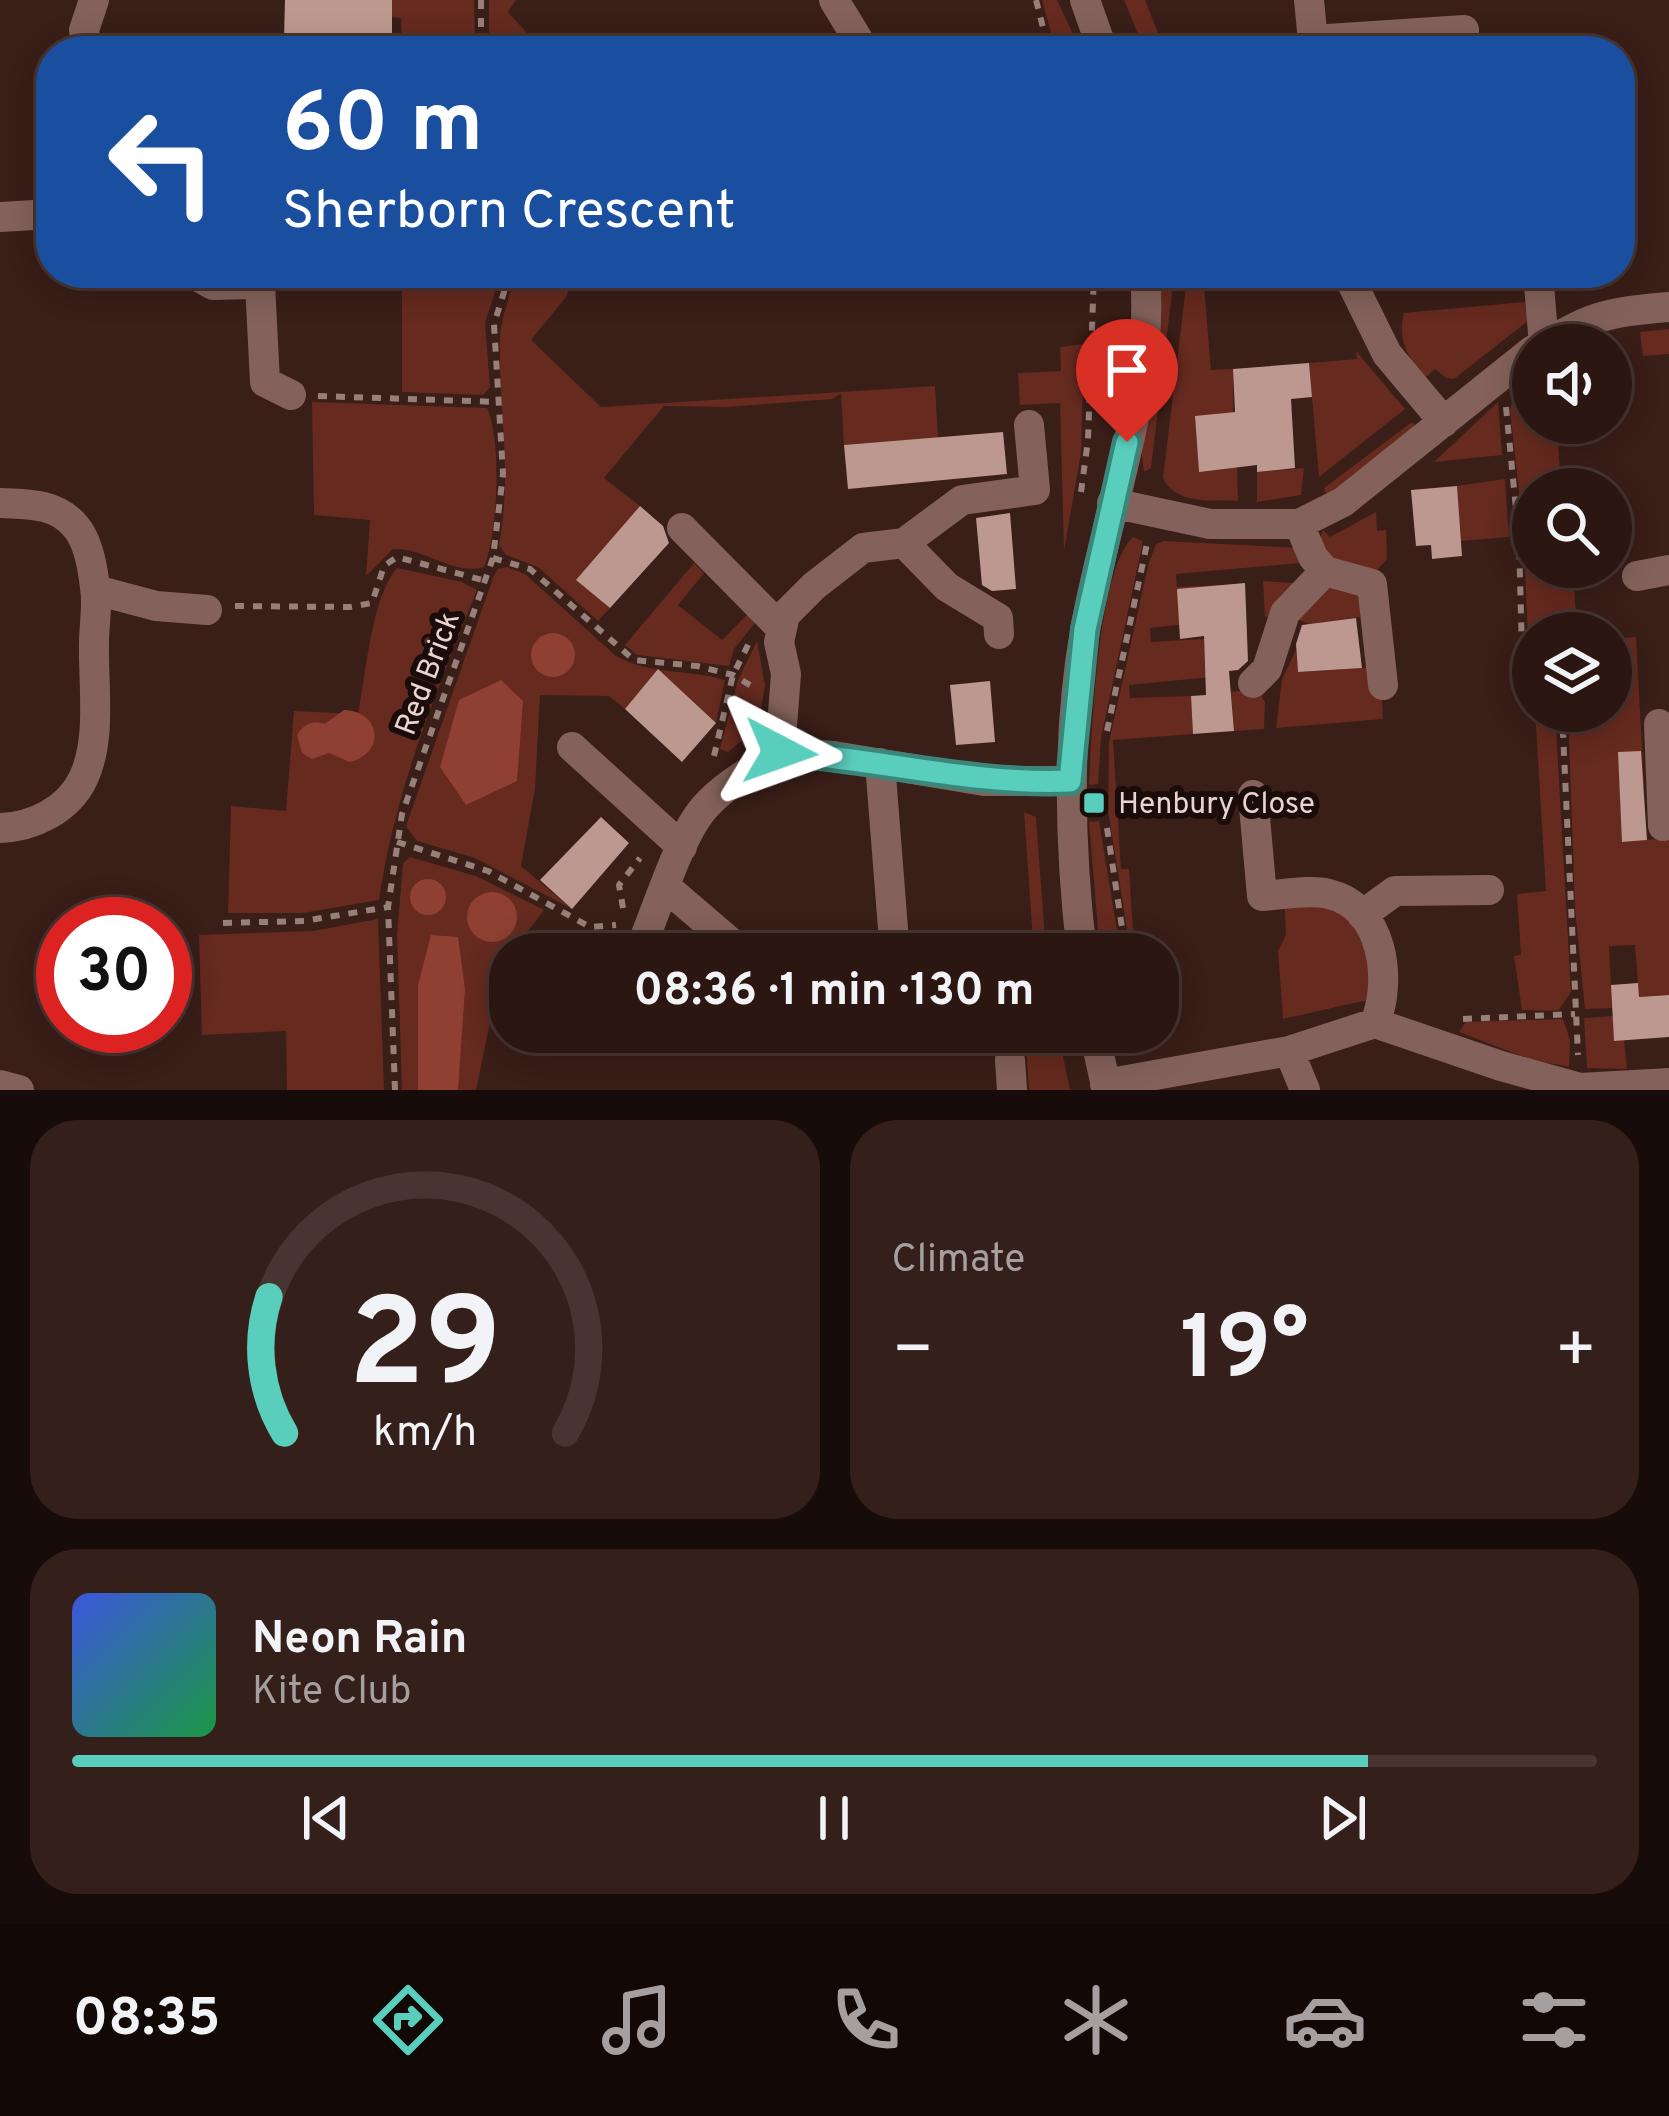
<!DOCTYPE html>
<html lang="en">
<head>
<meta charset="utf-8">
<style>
  body { margin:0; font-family:Overpass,sans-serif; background:#341f1b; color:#f1f3f6; height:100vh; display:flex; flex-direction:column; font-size:45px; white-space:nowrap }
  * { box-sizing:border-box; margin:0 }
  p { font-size:39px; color:#a69f9f }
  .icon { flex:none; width:66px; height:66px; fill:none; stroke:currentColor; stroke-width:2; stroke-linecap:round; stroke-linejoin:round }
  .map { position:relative; height:1090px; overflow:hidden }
  .panel { display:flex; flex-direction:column; gap:30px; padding:30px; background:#180c0a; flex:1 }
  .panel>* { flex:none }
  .top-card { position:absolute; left:36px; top:36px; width:1599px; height:252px; border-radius:48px; box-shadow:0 6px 30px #0003,0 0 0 3px #483532; background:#1a4fa0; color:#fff; overflow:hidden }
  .tools { position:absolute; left:1512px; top:324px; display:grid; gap:24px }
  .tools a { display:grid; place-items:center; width:120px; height:120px; border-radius:50%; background:#2c1612; box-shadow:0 6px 30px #0003,0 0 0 3px #483532; font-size:60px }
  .speed { position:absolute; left:36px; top:897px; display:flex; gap:24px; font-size:60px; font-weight:700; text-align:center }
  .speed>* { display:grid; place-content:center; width:156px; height:156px; border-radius:50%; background:#2c1612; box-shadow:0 6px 30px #0003,0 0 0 3px #483532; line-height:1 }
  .speed .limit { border:18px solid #d22; background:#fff; color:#111 }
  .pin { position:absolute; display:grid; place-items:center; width:102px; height:102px; color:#fff; margin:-123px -51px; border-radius:50% 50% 50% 0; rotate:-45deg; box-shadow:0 0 12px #0007 }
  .pin .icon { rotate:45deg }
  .me { position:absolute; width:132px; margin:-66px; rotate:94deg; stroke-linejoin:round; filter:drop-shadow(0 0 9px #0008) }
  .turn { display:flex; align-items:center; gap:42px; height:252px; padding:0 48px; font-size:54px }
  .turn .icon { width:156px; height:156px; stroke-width:2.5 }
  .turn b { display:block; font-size:84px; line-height:102px }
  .big { font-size:90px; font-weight:700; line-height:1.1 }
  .panel .tile { flex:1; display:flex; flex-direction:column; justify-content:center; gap:18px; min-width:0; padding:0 42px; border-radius:48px; background:#341f1b }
  .panel .dial { align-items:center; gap:0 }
  .dial svg { height:312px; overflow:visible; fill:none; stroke:#483532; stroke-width:7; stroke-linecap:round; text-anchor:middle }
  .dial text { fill:#f1f3f6; stroke:none }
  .song { display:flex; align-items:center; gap:36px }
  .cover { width:144px; height:144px; border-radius:18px; background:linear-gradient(135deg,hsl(230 70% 55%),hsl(140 70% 35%)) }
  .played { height:12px; border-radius:6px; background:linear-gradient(90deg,#5acebc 85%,#483532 85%) }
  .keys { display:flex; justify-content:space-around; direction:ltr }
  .heat { display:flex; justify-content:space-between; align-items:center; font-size:66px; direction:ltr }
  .panel .tiles { flex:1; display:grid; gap:30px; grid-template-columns:1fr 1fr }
  .tile:last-child { grid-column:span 2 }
  .trip { position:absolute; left:489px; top:933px; width:690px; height:120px; border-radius:48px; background:#2c1612; box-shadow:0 6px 30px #0003,0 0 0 3px #483532; font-weight:700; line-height:120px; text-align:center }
  .dock { display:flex; height:192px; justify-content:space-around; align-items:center; background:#120907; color:#a69f9f }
  .dock .icon { width:84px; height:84px }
  .dock .current { color:#5acebc }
  .dock b { font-size:54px; color:#f1f3f6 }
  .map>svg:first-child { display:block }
</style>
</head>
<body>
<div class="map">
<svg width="1669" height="1090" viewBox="0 0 1669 1090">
  <rect width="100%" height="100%" fill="#3a1e18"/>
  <path fill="#662a1f" d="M 392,0 L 474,0 L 475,51 L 402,51 L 401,18 L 392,17 Z
    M 489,0 L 516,0 L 508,12 L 543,51 L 489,51 Z
    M 1042,0 L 1057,0 L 1081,51 L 1056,51 Z
    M 1124,0 L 1145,0 L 1165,51 L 1145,51 Z
    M 402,273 L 496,273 L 496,289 L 485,323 L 490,387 L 483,395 L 402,392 Z
    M 513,273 L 558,273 L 571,283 L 566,297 L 531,340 L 601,407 L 935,386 L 938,438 L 844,445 L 841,393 L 833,399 L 727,407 L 664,406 L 604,478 L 640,506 L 577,580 L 610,608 L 598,621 L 538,567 L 506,555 L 499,545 C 513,467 498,412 500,337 C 501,315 512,296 513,273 Z
    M 1161,273 L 1170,273 L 1172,293 L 1151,468 L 1144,472 L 1141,448 L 1154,386 Z
    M 1184,273 L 1203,273 L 1211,370 L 1233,369 L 1233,412 L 1195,417 L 1199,471 L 1237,467 L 1238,501 C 1213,500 1175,505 1163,478 L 1185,295 Z
    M 1525,302 L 1528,321 L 1454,379 L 1446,378 L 1435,369 L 1426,377 C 1408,360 1397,338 1404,313 Z
    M 1669,329 L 1669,354 L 1643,356 L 1640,332 Z
    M 1084,344 L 1081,453 L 1064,551 L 1060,403 L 1020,405 L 1018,373 L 1061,371 L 1060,347 Z
    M 1356,351 L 1405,409 L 1319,477 L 1309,363 L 1357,359 Z
    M 1533,372 L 1533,423 L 1557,423 L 1561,489 L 1533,489 L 1533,567 L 1573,567 L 1577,633 L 1533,633 L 1533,647 L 1528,641 L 1524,536 L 1510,410 L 1515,389 Z
    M 1498,401 L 1502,455 L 1434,462 L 1498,402 Z
    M 312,402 L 487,408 C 502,441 498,534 484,567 C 453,576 424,547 393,549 L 366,576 L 370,520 L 314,515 Z
    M 1412,422 L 1425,438 L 1343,502 L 1326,493 L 1324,488 Z
    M 1304,468 L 1301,495 L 1257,502 L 1257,472 Z
    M 1505,479 L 1509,537 L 1460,541 L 1457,486 Z
    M 1376,512 L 1377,531 L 1386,530 L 1387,559 C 1370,576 1363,594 1360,617 L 1309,624 L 1285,613 L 1265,617 L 1263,581 L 1311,584 L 1313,557 L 1323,530 L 1330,537 Z
    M 1133,537 L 1142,541 L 1142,546 L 1101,738 L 1098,784 L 1089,785 C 1092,732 1097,571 1133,537 Z
    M 1164,541 L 1299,548 L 1300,563 L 1176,574 L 1177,587 L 1223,585 L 1224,620 L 1150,628 L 1151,642 L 1204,639 L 1205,672 L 1211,677 L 1129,685 L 1130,698 L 1191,696 L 1193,734 L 1113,740 L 1121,869 L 1129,869 L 1134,948 L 1145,947 L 1146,954 L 1131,954 L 1108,810 L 1109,742 L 1149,562 L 1156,544 Z
    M 694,563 L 704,573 L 678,605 L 722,640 L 748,614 L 754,618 L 755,623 L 734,649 L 729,666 L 637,655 L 625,645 Z
    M 507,567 L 525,574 L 616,656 C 649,675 689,669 725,680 L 716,723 L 658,669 L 625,709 L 609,696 L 540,695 L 535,789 L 521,866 L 572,909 L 475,858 L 417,841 L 406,826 L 494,575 L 498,569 Z
    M 397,568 L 462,582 L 477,590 C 436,692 395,790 379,900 L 303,913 L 228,913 L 231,806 L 286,811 L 294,711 L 358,714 C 366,674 371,598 397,568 Z
    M 1636,637 L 1644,786 L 1620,789 L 1623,842 L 1669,838 L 1669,995 L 1639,997 L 1635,945 L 1609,946 L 1612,1008 L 1585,1009 L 1575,908 L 1568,711 L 1611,711 L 1611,639 Z
    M 757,641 L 765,685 L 758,727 L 728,752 L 720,749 L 738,680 Z
    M 1296,650 L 1298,672 L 1380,667 L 1383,719 L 1276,728 L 1282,679 Z
    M 1246,690 L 1259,692 L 1265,702 L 1264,729 L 1234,731 L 1231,692 Z
    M 1535,711 L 1555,711 L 1571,992 L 1558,1011 L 1522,1010 L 1514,956 L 1521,955 L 1517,894 L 1546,891 Z
    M 1024,812 L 1036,817 L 1046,954 L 1034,954 Z
    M 1099,821 L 1121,954 L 1100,954 L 1089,822 Z
    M 410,857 L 476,876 L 544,910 L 502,965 L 476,1090 L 402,1090 L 397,935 L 403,863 Z
    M 1284,895 L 1357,907 L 1381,1004 L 1363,1001 L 1283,1019 L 1278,951 L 1286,935 Z
    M 378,919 L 384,1090 L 287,1090 L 286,1031 L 202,1035 L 199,935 L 313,931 Z
    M 1613,1016 L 1614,1041 L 1624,1040 L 1627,1069 L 1587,1068 L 1584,1018 Z
    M 1563,1019 L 1570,1040 L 1569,1067 L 1529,1059 L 1459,1032 L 1466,1022 Z
    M 1058,1032 L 1070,1090 L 1029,1090 L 1025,1034 Z"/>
  <path fill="#8f4032" d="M531 655a22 22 0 1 1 44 0a22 22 0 1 1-44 0Z
    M 501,680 L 523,701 L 517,781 L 466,805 L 440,767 L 459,700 Z
    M 344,710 C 381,711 386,753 350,762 L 329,753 L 312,759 L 302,753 L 297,735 C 304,724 312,720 325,724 Z
    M410 897a18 18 0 1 1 36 0a18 18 0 1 1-36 0Z
    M467 917a25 25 0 1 1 50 0a25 25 0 1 1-50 0Z
    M 431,935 L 458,937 L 465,989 L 458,1090 L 418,1090 L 418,985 Z"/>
  <path fill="#bd9890" d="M 285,0 L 392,0 L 392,40 L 284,38 Z
    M 1309,363 L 1312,397 L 1291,399 L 1295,468 L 1257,472 L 1257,465 L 1199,472 L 1195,416 L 1235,412 L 1233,369 Z
    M 1003,432 L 1007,474 L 848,489 L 844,445 Z
    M 1457,486 L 1462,556 L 1432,559 L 1431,545 L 1416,546 L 1411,490 Z
    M 640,506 L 663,526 L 669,543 L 610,608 L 576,580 Z
    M 1010,513 L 1016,589 L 992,591 L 982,585 L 976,518 Z
    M 1245,583 L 1248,661 L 1238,670 L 1229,671 L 1234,731 L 1193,734 L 1191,696 L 1206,695 L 1204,636 L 1180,639 L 1177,589 Z
    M 1356,618 L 1362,668 L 1298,672 L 1296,644 L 1302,625 Z
    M 658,669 L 716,723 L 682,762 L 625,709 Z
    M 990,681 L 995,742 L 956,745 L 950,685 Z
    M 1641,751 L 1647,840 L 1622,842 L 1618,752 Z
    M 601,817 L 629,843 L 572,909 L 540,880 Z
    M 1638,983 L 1639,997 L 1669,995 L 1669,1037 L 1614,1041 L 1611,985 Z"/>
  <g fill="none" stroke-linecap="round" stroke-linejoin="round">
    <path stroke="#97807a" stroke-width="6" stroke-dasharray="9 9" stroke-linecap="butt" d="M 481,0 L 481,51
      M 1036,0 L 1049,51
      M 318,396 L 500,402
      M 1506,407 L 1519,540 L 1522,652 L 1533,662
      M 1081,492 L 1088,440 L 1094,273
      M 493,558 L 530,569 L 634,660 L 697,666 L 733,675 L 755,688
      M 235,606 L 350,607 L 372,603 L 384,566 L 397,557 L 486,581
      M 1562,711 L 1578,1055
      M 1107,731 L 1148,539
      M 714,756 L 733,675 L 749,643
      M 1107,828 L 1126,954
      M 397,842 L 488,871 L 590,927 L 616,925
      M 623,908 L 619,885 L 640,858
      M 223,923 L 304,921 L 388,907
      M 1463,1019 L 1575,1014
      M 395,1090 L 388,907 L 402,814 L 493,558 L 503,474 L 494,324 L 504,292 L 504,273"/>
    <path stroke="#84625b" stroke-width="30" d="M 834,0 L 865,51
      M 1085,0 L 1103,51
      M 1309,0 L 1314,51
      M 1313,40 L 1464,30
      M 87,51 L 84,30 L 94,0
      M 0,217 L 51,214
      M 192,273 L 213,285 L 260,284 L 265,382 L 291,395
      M 1347,273 L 1387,354 L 1444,422
      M 1538,273 L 1544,345
      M 1545,345 C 1592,314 1614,312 1669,307
      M 0,503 C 27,504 57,503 76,527 C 88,541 93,569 95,588 C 98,605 94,625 94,643 C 93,685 102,740 83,779 C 68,810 33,827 0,828
      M 1112,503 L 1210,524 L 1299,524 L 1343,502 L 1533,350
      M 682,528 L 780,627
      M 904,543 L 863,548 L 814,586 L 785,615 L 779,642 L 786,674 L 780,752 L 834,756 L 984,781 L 1070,781
      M 904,543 L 962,500 L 1035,490 L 1029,425
      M 904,543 L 947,587 L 998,618 L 999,634
      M 1325,571 L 1372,584 L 1383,685
      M 1637,576 L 1669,570
      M 96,590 L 156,606 L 207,610
      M 1253,683 L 1267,669 L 1285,613 L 1325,571 L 1313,557 L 1299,524
      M 1659,724 L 1663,826 L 1669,825
      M 572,747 L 682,847
      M 880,763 L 895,954
      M 1253,795 L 1262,896 C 1283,895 1309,889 1329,894 C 1383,907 1393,979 1375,1023
      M 667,888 L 744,954
      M 1362,915 L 1395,891 L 1489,890
      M 638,954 C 656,914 677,840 704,808 C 724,785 754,769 780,752
      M 1082,954 C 1069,845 1066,734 1086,625 C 1107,510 1155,391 1145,273
      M 1094,1032 L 1107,1090
      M 1289,1051 L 1305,1090
      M 1010,1060 L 1012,1090
      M 1105,1084 L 1289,1051 L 1375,1023 L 1501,1066 L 1580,1088 L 1669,1083
      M 0,1085 L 19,1090"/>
  </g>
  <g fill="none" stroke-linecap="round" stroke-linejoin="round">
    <defs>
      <path id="route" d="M 780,752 C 878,759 971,785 1070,781 L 1085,629 L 1127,442"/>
    </defs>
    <use href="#route" stroke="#3a867a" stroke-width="30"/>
    <use href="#route" stroke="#5acebc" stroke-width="21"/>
  </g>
  <rect fill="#5acebc" stroke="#190c09" stroke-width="4.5" x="1082" y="791" width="24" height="24" rx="6"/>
  <g text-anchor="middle" stroke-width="12" stroke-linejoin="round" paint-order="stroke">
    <g font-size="30" fill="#e9d5d0" stroke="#190c09">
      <text transform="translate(427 673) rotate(-69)" y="10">Red Brick</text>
    </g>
    <g font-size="30" fill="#e9d5d0" stroke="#190c09" text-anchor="start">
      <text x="1118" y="813">Henbury Close</text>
    </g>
  </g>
</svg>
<div class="tools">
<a><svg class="icon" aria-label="sound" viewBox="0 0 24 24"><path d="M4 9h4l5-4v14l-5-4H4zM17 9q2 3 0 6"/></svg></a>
<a><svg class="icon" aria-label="search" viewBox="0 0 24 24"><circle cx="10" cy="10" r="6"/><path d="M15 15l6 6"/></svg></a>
<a><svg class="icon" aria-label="layers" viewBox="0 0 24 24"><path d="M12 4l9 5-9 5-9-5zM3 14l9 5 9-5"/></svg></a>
</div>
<div class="speed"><div class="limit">30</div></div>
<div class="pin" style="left:1127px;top:442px;background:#d93025"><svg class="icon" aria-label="arrive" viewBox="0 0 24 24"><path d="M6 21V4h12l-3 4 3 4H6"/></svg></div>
<svg class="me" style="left:780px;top:752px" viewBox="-20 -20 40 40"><path d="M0-17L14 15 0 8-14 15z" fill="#5acebc" stroke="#fff" stroke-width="4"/></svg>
<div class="trip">08:36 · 1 min · 130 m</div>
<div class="top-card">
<div class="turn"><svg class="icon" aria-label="left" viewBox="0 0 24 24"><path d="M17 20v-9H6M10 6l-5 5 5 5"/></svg><div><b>60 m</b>Sherborn Crescent</div></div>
</div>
</div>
<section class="panel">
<div class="tiles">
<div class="tile dial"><svg viewBox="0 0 100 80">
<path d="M14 69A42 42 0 1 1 86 69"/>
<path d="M14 69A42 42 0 0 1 10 34" stroke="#5acebc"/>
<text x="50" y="56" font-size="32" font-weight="700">29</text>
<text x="50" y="72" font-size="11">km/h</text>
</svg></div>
<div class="tile"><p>Climate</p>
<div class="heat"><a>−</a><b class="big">19°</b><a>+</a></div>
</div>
<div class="tile">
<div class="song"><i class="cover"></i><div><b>Neon Rain</b><p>Kite Club</p></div></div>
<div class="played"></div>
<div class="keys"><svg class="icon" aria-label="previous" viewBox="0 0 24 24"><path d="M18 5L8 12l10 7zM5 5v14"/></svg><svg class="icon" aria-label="pause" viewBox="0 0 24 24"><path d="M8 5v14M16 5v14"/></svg><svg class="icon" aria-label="next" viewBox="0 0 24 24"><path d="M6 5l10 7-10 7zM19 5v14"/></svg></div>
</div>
</div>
</section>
<nav class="dock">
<b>08:35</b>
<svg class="icon current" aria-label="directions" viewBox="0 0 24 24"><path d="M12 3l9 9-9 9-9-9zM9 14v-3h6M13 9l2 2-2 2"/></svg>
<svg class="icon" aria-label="music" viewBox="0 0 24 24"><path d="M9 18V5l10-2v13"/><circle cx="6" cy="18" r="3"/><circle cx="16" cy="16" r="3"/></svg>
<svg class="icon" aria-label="phone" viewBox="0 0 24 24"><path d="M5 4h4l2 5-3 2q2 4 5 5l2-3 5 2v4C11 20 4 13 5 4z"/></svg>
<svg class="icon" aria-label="climate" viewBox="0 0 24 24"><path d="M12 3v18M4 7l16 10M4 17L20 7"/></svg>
<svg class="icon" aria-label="car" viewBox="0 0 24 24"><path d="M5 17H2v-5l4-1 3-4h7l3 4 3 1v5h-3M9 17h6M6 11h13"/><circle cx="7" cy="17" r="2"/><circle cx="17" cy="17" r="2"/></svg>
<svg class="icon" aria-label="filters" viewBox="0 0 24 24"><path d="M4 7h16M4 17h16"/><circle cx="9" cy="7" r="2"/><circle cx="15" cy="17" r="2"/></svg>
</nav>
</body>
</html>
